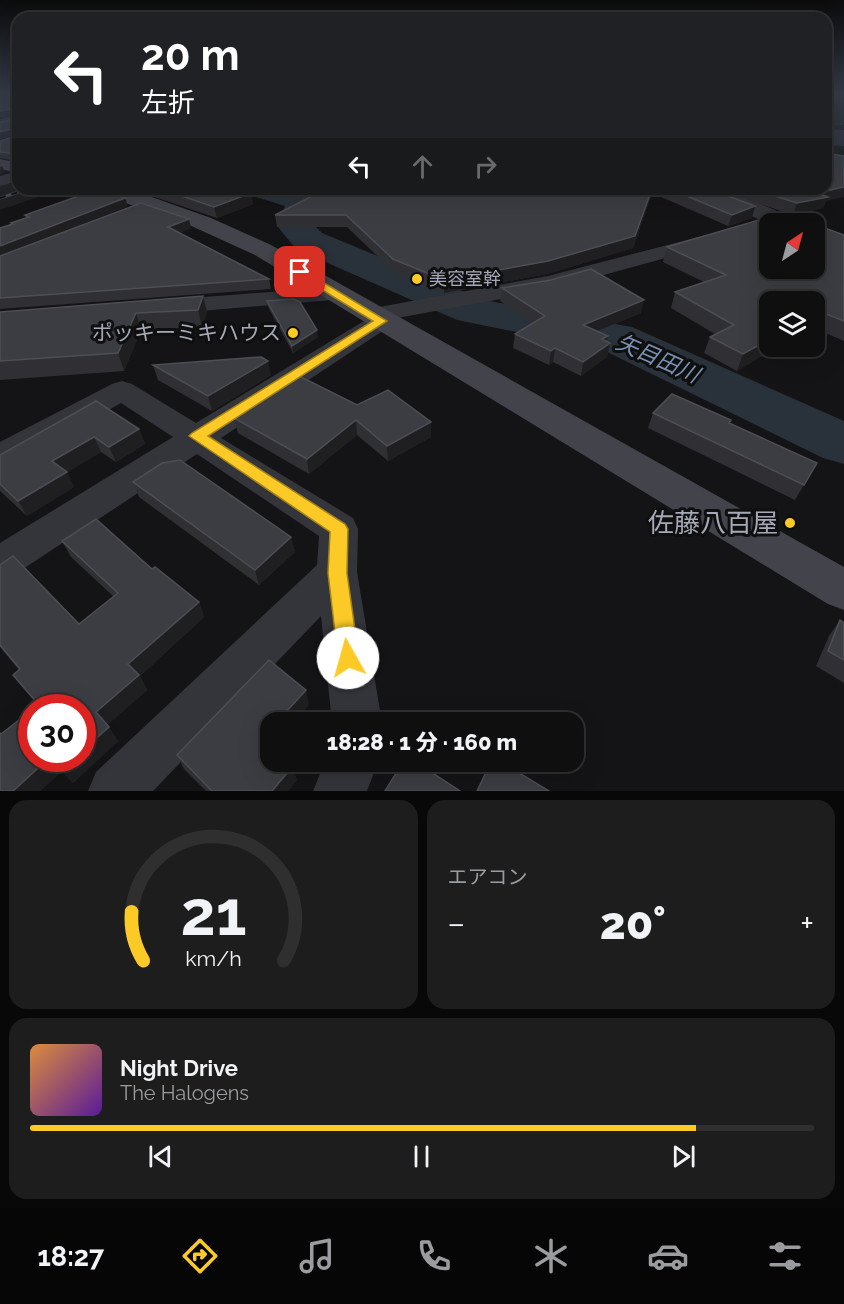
<!DOCTYPE html>
<html lang="ja">
<head>
<meta charset="utf-8">
<style>
  body { margin:0; font-family:Raleway,"Noto Sans JP",sans-serif; background:#1d1d1e; color:#f1f3f6; height:100vh; display:flex; flex-direction:column; font-size:22px; white-space:nowrap }
  * { box-sizing:border-box; margin:0 }
  p { font-size:20px; color:#9b9c9f }
  .icon { flex:none; width:33px; height:33px; fill:none; stroke:currentColor; stroke-width:2; stroke-linecap:round; stroke-linejoin:round }
  .map { position:relative; height:791px; overflow:hidden }
  .panel { display:flex; flex-direction:column; gap:9px; padding:9px; background:#080809; flex:1 }
  .panel>* { flex:none }
  .hud { position:absolute; left:12px; top:12px; width:820px; height:183px; border-radius:18px; box-shadow:0 6px 24px #0002,0 0 0 2px #2f2f30; background:#202124; color:#fff; overflow:hidden }
  .needle { width:39px; rotate:36deg }
  .controls { position:absolute; left:759px; top:213px; display:grid; gap:12px }
  .controls a { display:grid; place-items:center; width:66px; height:66px; border-radius:12px; background:#0f0f10; box-shadow:0 6px 24px #0002,0 0 0 2px #2f2f30; font-size:30px }
  .speed { position:absolute; left:18px; top:694px; display:flex; gap:12px; font-size:30px; font-weight:700; text-align:center }
  .speed>* { display:grid; place-content:center; width:78px; height:78px; border-radius:50%; background:#0f0f10; box-shadow:0 6px 24px #0002,0 0 0 2px #2f2f30; line-height:1 }
  .speed .limit { border:9px solid #d22; background:#fff; color:#111 }
  .pin { position:absolute; display:grid; place-items:center; width:51px; height:51px; color:#fff; margin:-26px; border-radius:12px; box-shadow:0 3px 9px #0006 }
  .me { position:absolute; width:66px; margin:-33px; rotate:353deg; stroke-linejoin:round; filter:drop-shadow(0 0 4px #0008) }
  .turn { display:flex; align-items:center; gap:21px; height:126px; padding:0 30px; font-size:27px }
  .turn .icon { width:78px; height:78px; stroke-width:2.5 }
  .turn b { display:block; font-size:42px; line-height:51px }
  .lanes { display:flex; align-items:center; height:57px; padding:0 30px; background:#0003; justify-content:center; gap:30px; direction:ltr }
  .lanes .off { opacity:.35 }
  .big { font-size:45px; font-weight:800; line-height:1.1 }
  .panel .widget { flex:1; display:flex; flex-direction:column; justify-content:center; gap:9px; min-width:0; padding:0 21px; border-radius:18px; background:#1d1d1e }
  .panel .dial { align-items:center; gap:0 }
  .dial svg { height:156px; overflow:visible; fill:none; stroke:#2f2f30; stroke-width:7; stroke-linecap:round; text-anchor:middle }
  .dial text { fill:#f1f3f6; stroke:none }
  .song { display:flex; align-items:center; gap:18px }
  .cover { width:72px; height:72px; border-radius:9px; background:linear-gradient(135deg,hsl(30 70% 55%),hsl(270 70% 35%)) }
  .played { height:6px; border-radius:3px; background:linear-gradient(90deg,#fbca26 85%,#2f2f30 85%) }
  .keys { display:flex; justify-content:space-around; direction:ltr }
  .heat { display:flex; justify-content:space-between; align-items:center; font-size:33px; direction:ltr }
  .panel .tiles { flex:1; display:grid; gap:9px; grid-template-columns:1fr 1fr }
  .widget:last-child { grid-column:span 2 }
  .trip { position:absolute; left:260px; top:712px; width:324px; height:60px; border-radius:18px; background:#0f0f10; box-shadow:0 6px 24px #0002,0 0 0 2px #2f2f30; font-weight:800; line-height:60px; text-align:center }
  .tabs { display:flex; height:96px; justify-content:space-around; align-items:center; background:#060606; color:#9b9c9f }
  .tabs .icon { width:42px; height:42px }
  .tabs .on { color:#fbca26 }
  .tabs b { font-size:27px; color:#f1f3f6 }
  .map>svg:first-child { display:block }
</style>
</head>
<body>
<div class="map">
<svg width="844" height="791" viewBox="0 0 844 791">
  <rect width="100%" height="100%" fill="#141416"/>
  <path fill="#202023" d="M 18,181 L 18,189 L 62,189 L 0,210 L 0,185 Z"/>
  <path fill="#1a211b" d="M 826,93 L 844,93 L 844,125 L 827,125 Z"/>
  <g fill="none" stroke-linecap="round" stroke-linejoin="round">
    <path fill="#29313a" fill-rule="evenodd" d="M 826,129 L 844,130 L 844,146 L 826,145 Z
      M 248,189 C 270,189 305,182 319,202 L 314,225 L 322,233 L 484,300 L 632,327 L 844,421 L 844,464 L 823,458 L 601,349 L 457,320 L 296,249 L 278,227 L 285,206 L 253,196 Z"/>
    <path stroke="#3a3c42" stroke-width="1.5" stroke-dasharray="1.5 2" stroke-linecap="butt" d="M 826,100 L 844,97
      M 835,100 L 844,102
      M 826,124 L 844,124"/>
    <path fill="#34353b" fill-rule="evenodd" d="M 18,115 L 18,123 L 0,127 L 0,119 Z
      M 18,171 L 18,181 L 0,186 L 0,176 Z
      M 671,189 C 682,189 694,188 705,189 C 723,190 780,207 790,221 L 788,224 L 770,224 L 725,205 L 674,193 Z
      M 706,235 L 713,237 L 716,241 L 713,245 L 549,290 L 392,319 L 394,321 L 390,326 L 221,438 L 353,518 L 358,529 L 357,572 L 382,723 L 332,723 L 321,616 L 153,791 L 88,791 L 96,772 L 317,565 L 319,536 L 197,454 L 14,575 L 0,580 L 0,543 L 173,437 L 121,403 L 12,464 L 0,468 L 0,442 L 112,384 L 122,381 L 132,384 L 196,423 L 364,321 L 359,315 L 363,310 L 548,276 Z
      M 336,287 L 344,289 L 348,294 L 344,299 L 165,314 L 156,312 L 153,307 L 156,302 L 165,300 Z
      M 325,762 L 378,762 L 367,791 L 313,791 Z"/>
    <path fill="#42434b" fill-rule="evenodd" d="M 0,159 L 18,163 L 18,173 L 0,169 Z
      M 91,189 L 124,189 L 149,196 L 211,218 L 271,245 L 844,567 L 844,610 L 828,604 L 255,255 L 176,219 L 93,193 Z"/>
    <defs>
      <path id="rail" d="M 0,198 L 28,189"/>
    </defs>
    <use href="#rail" stroke="#474850" stroke-width="3"/>
    <use href="#rail" stroke="#0f0f10" stroke-width="2" stroke-dasharray="6" stroke-linecap="butt"/>
  </g>
  <path fill="#303034" d="M 18,93 L 18,162 L 18,161 L 0,158 L 0,141 L 16,136 L 17,134 L 0,139 L 0,122 L 18,119 L 18,114 L 0,117 Z
    M 131,189 L 238,189 L 251,193 L 253,204 L 217,218 Z
    M 326,189 L 697,189 L 755,206 L 752,218 L 728,226 L 652,193 L 633,248 L 547,274 L 444,293 L 394,272 L 347,227 L 277,227 L 275,215 Z
    M 714,189 L 826,189 L 826,201 L 823,208 L 793,215 L 722,191 Z
    M 128,206 L 35,243 L 191,228 L 179,233 L 269,279 L 271,289 L 0,309 L 0,228 L 11,224 L 11,223 L 26,218 L 25,215 Z
    M 844,235 L 844,341 L 814,328 L 814,302 L 737,371 L 704,353 L 710,337 L 715,334 L 671,308 L 675,292 L 704,282 L 663,262 L 667,247 Z
    M 502,288 L 641,313 L 597,331 L 606,341 L 610,343 L 607,357 L 581,376 L 553,362 L 549,365 L 513,348 L 515,334 L 533,323 L 500,301 Z
    M 203,296 L 207,312 L 202,327 L 141,330 L 124,371 L 0,380 L 0,312 Z
    M 267,301 L 318,337 L 293,353 L 268,307 Z
    M 153,365 L 271,375 L 212,411 L 158,380 Z
    M 96,401 L 139,429 L 145,444 L 116,462 L 101,452 L 67,472 L 74,487 L 27,516 L 0,491 L 0,455 Z
    M 357,405 L 431,422 L 431,437 L 388,461 L 357,435 L 309,474 L 238,433 L 234,418 L 238,415 L 238,412 Z
    M 653,413 L 730,424 L 817,463 L 795,500 L 648,428 Z
    M 133,482 L 291,537 L 295,552 L 259,585 L 139,497 Z
    M 62,541 L 152,569 L 199,602 L 204,617 L 140,676 L 147,690 L 107,725 L 118,741 L 73,783 L 62,771 L 40,791 L 0,731 L 2,733 L 38,705 L 13,675 L 19,670 L 0,647 L 0,565 L 79,624 L 114,597 L 71,557 Z
    M 840,620 L 844,623 L 844,683 L 816,666 L 829,636 Z
    M 309,705 L 270,723 L 270,762 L 297,780 L 288,791 L 206,791 L 184,769 L 177,755 Z"/>
  <path fill="#1f1f22" d="M 17,108 L 18,114 L 0,117 L 0,111 Z
    M 15,128 L 17,134 L 0,139 L 0,132 Z
    M 2,166 L 5,172 L 0,174 L 0,167 Z
    M 844,187 L 844,197 L 826,201 L 823,208 L 793,215 L 797,203 L 817,193 Z
    M 653,189 L 633,248 L 547,274 L 444,293 L 444,280 Z
    M 251,193 L 253,204 L 217,218 L 214,207 Z
    M 125,198 L 128,206 L 0,257 L 0,246 Z
    M 755,206 L 752,218 L 728,226 L 732,215 Z
    M 189,219 L 191,228 L 170,237 L 168,227 Z
    M 203,296 L 207,312 L 202,327 L 198,310 Z
    M 644,300 L 641,313 L 580,338 L 583,325 Z
    M 821,312 L 814,326 L 814,315 Z
    M 136,313 L 141,330 L 124,371 L 118,353 Z
    M 317,330 L 318,337 L 293,353 L 292,346 Z
    M 608,336 L 605,346 L 610,343 L 607,357 L 581,376 L 583,362 L 602,339 Z
    M 770,339 L 770,346 L 780,346 L 737,371 L 743,354 Z
    M 555,348 L 553,362 L 549,365 L 551,351 Z
    M 268,361 L 271,375 L 212,411 L 208,396 Z
    M 356,420 L 357,435 L 309,474 L 307,459 Z
    M 431,422 L 431,437 L 388,461 L 387,446 Z
    M 139,429 L 145,444 L 116,462 L 109,447 Z
    M 94,437 L 101,452 L 67,472 L 74,487 L 27,516 L 18,501 L 52,461 Z
    M 817,463 L 809,478 L 795,500 L 804,485 Z
    M 291,537 L 295,552 L 259,585 L 255,570 Z
    M 199,602 L 204,617 L 140,676 L 147,690 L 106,726 L 96,712 L 128,664 Z
    M 306,690 L 309,705 L 293,723 L 276,723 Z
    M 109,727 L 118,741 L 73,783 L 62,771 L 40,791 L 13,791 L 48,759 L 82,759 L 82,751 Z
    M 270,730 L 270,749 L 262,739 Z
    M 293,766 L 297,780 L 288,791 L 272,791 Z"/>
  <path fill="#3c3d42" stroke="#4d4e54" stroke-width="1.5" d="M 0,93 L 18,93 L 18,130 L 15,128 L 0,132 L 0,122 L 18,119 L 17,108 L 0,111 Z
    M 18,130 L 18,161 L 16,154 L 0,152 L 0,141 L 16,136 Z
    M 826,153 L 844,156 L 844,187 L 817,193 L 828,197 L 797,203 L 753,189 L 826,189 Z
    M 98,189 L 125,198 L 0,246 L 0,228 L 13,224 L 11,223 L 29,217 L 25,215 Z
    M 161,189 L 238,189 L 251,193 L 214,207 Z
    M 326,189 L 652,189 L 635,236 L 548,261 L 444,280 L 393,259 L 346,215 L 275,215 Z
    M 670,189 L 697,189 L 728,196 L 755,206 L 732,215 Z
    M 141,203 L 189,219 L 168,227 L 269,279 L 0,298 L 0,256 Z
    M 783,213 L 812,224 L 770,224 L 770,268 L 814,268 L 814,224 L 844,235 L 844,321 L 821,312 L 814,315 L 814,302 L 770,302 L 770,339 L 743,354 L 710,337 L 734,325 L 675,292 L 726,275 L 667,247 Z
    M 591,269 L 644,300 L 583,325 L 608,336 L 602,339 L 610,343 L 583,362 L 555,348 L 551,351 L 515,334 L 545,316 L 502,288 L 551,280 Z
    M 203,296 L 198,310 L 136,313 L 118,353 L 0,361 L 0,312 Z
    M 294,299 L 300,302 L 317,330 L 292,346 L 267,301 Z
    M 261,357 L 268,361 L 208,396 L 153,365 Z
    M 297,375 L 357,405 L 388,390 L 431,422 L 387,446 L 356,420 L 307,459 L 234,418 L 240,414 L 238,412 Z
    M 672,394 L 731,420 L 729,423 L 817,463 L 804,485 L 653,413 Z
    M 96,401 L 139,429 L 109,447 L 94,437 L 52,461 L 67,472 L 18,501 L 0,484 L 0,455 Z
    M 180,460 L 291,537 L 255,570 L 133,482 L 162,463 Z
    M 96,519 L 152,569 L 155,567 L 199,602 L 128,664 L 139,675 L 96,712 L 109,727 L 82,751 L 82,708 L 34,708 L 38,704 L 13,675 L 20,669 L 0,645 L 0,565 L 13,556 L 79,624 L 118,593 L 62,541 Z
    M 840,620 L 844,623 L 844,660 L 828,651 Z
    M 269,660 L 306,690 L 276,723 L 270,723 L 270,730 L 262,739 L 270,746 L 270,762 L 288,762 L 293,766 L 272,791 L 212,791 L 177,755 Z
    M 32,710 L 32,759 L 48,759 L 13,791 L 0,791 L 0,733 L 1,734 Z
    M 53,759 L 73,759 L 61,770 Z
    M 403,762 L 416,762 L 460,791 L 385,791 Z
    M 491,762 L 501,762 L 549,791 L 477,791 Z"/>
  <linearGradient id="sky" x2="0" y2="1"><stop stop-color="#0b0b0c"/><stop offset="0.46" stop-color="#343a47"/><stop offset="1" stop-color="#343a47" stop-opacity="0"/></linearGradient>
  <rect width="844" height="203" fill="url(#sky)"/>
  <path fill="#fbca26" stroke="#a38319" stroke-width="1.5" d="M 296,270 L 303,270 L 387,321 L 208,436 L 345,524 L 348,529 L 347,573 L 359,658 L 356,666 L 348,668 L 341,666 L 338,658 L 328,573 L 330,532 L 189,436 L 192,433 L 373,321 L 296,274 Z"/>
  <g fill="#fbca26" stroke="#0f0f10" stroke-width="2">
    <circle cx="417" cy="279" r="6"/>
    <circle cx="293" cy="333" r="6"/>
    <circle cx="790" cy="523" r="6"/>
  </g>
  <g text-anchor="middle" stroke-width="6" stroke-linejoin="round" paint-order="stroke">
    <g font-size="18" fill="#a5a8b7" stroke="#0f0f10" text-anchor="start">
      <text x="429" y="285">美容室幹</text>
    </g>
    <g font-size="21" fill="#a5a8b7" stroke="#0f0f10" text-anchor="end">
      <text x="281" y="340">ポッキーミキハウス</text>
    </g>
    <g font-size="22" font-style="italic" fill="#7992b4" stroke="#0f0f10">
      <text transform="translate(658 358) rotate(24)" y="8">矢目田川</text>
    </g>
    <g font-size="26" fill="#a5a8b7" stroke="#0f0f10" text-anchor="end">
      <text x="778" y="532">佐藤八百屋</text>
    </g>
  </g>
</svg>
<div class="controls">
<a><svg class="needle" viewBox="-14 -14 28 28"><path d="M0-13l5 13h-10z" fill="#e53935"/><path d="M0 13l5-13h-10z" fill="#9b9c9f"/></svg></a>
<a><svg class="icon" aria-label="layers" viewBox="0 0 24 24"><path d="M12 4l9 5-9 5-9-5zM3 14l9 5 9-5"/></svg></a>
</div>
<div class="speed"><div class="limit">30</div></div>
<div class="pin" style="left:300px;top:272px;background:#d93025"><svg class="icon" aria-label="arrive" viewBox="0 0 24 24"><path d="M6 21V4h12l-3 4 3 4H6"/></svg></div>
<svg class="me" style="left:348px;top:658px" viewBox="-20 -20 40 40"><circle r="19" fill="#fff"/><path d="M0-13L10 11 0 6-10 11z" fill="#fbca26"/></svg>
<div class="trip">18:28 · 1 分 · 160 m</div>
<div class="hud">
<div class="turn"><svg class="icon" aria-label="left" viewBox="0 0 24 24"><path d="M17 20v-9H6M10 6l-5 5 5 5"/></svg><div><b>20 m</b>左折</div></div>
<div class="lanes"><svg class="icon" aria-label="left" viewBox="0 0 24 24"><path d="M17 20v-9H6M10 6l-5 5 5 5"/></svg><svg class="icon off" aria-label="ahead" viewBox="0 0 24 24"><path d="M12 20V5M6 11l6-6 6 6"/></svg><svg class="icon off" aria-label="right" viewBox="0 0 24 24"><path d="M7 20v-9h11M14 6l5 5-5 5"/></svg></div>
</div>
</div>
<section class="panel">
<div class="tiles">
<div class="widget dial"><svg viewBox="0 0 100 80">
<path d="M14 69A42 42 0 1 1 86 69"/>
<path d="M14 69A42 42 0 0 1 8 44" stroke="#fbca26"/>
<text x="50" y="56" font-size="32" font-weight="700">21</text>
<text x="50" y="72" font-size="11">km/h</text>
</svg></div>
<div class="widget"><p>エアコン</p>
<div class="heat"><a>−</a><b class="big">20°</b><a>+</a></div>
</div>
<div class="widget">
<div class="song"><i class="cover"></i><div><b>Night Drive</b><p>The Halogens</p></div></div>
<div class="played"></div>
<div class="keys"><svg class="icon" aria-label="previous" viewBox="0 0 24 24"><path d="M18 5L8 12l10 7zM5 5v14"/></svg><svg class="icon" aria-label="pause" viewBox="0 0 24 24"><path d="M8 5v14M16 5v14"/></svg><svg class="icon" aria-label="next" viewBox="0 0 24 24"><path d="M6 5l10 7-10 7zM19 5v14"/></svg></div>
</div>
</div>
</section>
<nav class="tabs">
<b>18:27</b>
<svg class="icon on" aria-label="directions" viewBox="0 0 24 24"><path d="M12 3l9 9-9 9-9-9zM9 14v-3h6M13 9l2 2-2 2"/></svg>
<svg class="icon" aria-label="music" viewBox="0 0 24 24"><path d="M9 18V5l10-2v13"/><circle cx="6" cy="18" r="3"/><circle cx="16" cy="16" r="3"/></svg>
<svg class="icon" aria-label="phone" viewBox="0 0 24 24"><path d="M5 4h4l2 5-3 2q2 4 5 5l2-3 5 2v4C11 20 4 13 5 4z"/></svg>
<svg class="icon" aria-label="climate" viewBox="0 0 24 24"><path d="M12 3v18M4 7l16 10M4 17L20 7"/></svg>
<svg class="icon" aria-label="car" viewBox="0 0 24 24"><path d="M5 17H2v-5l4-1 3-4h7l3 4 3 1v5h-3M9 17h6M6 11h13"/><circle cx="7" cy="17" r="2"/><circle cx="17" cy="17" r="2"/></svg>
<svg class="icon" aria-label="filters" viewBox="0 0 24 24"><path d="M4 7h16M4 17h16"/><circle cx="9" cy="7" r="2"/><circle cx="15" cy="17" r="2"/></svg>
</nav>
</body>
</html>
